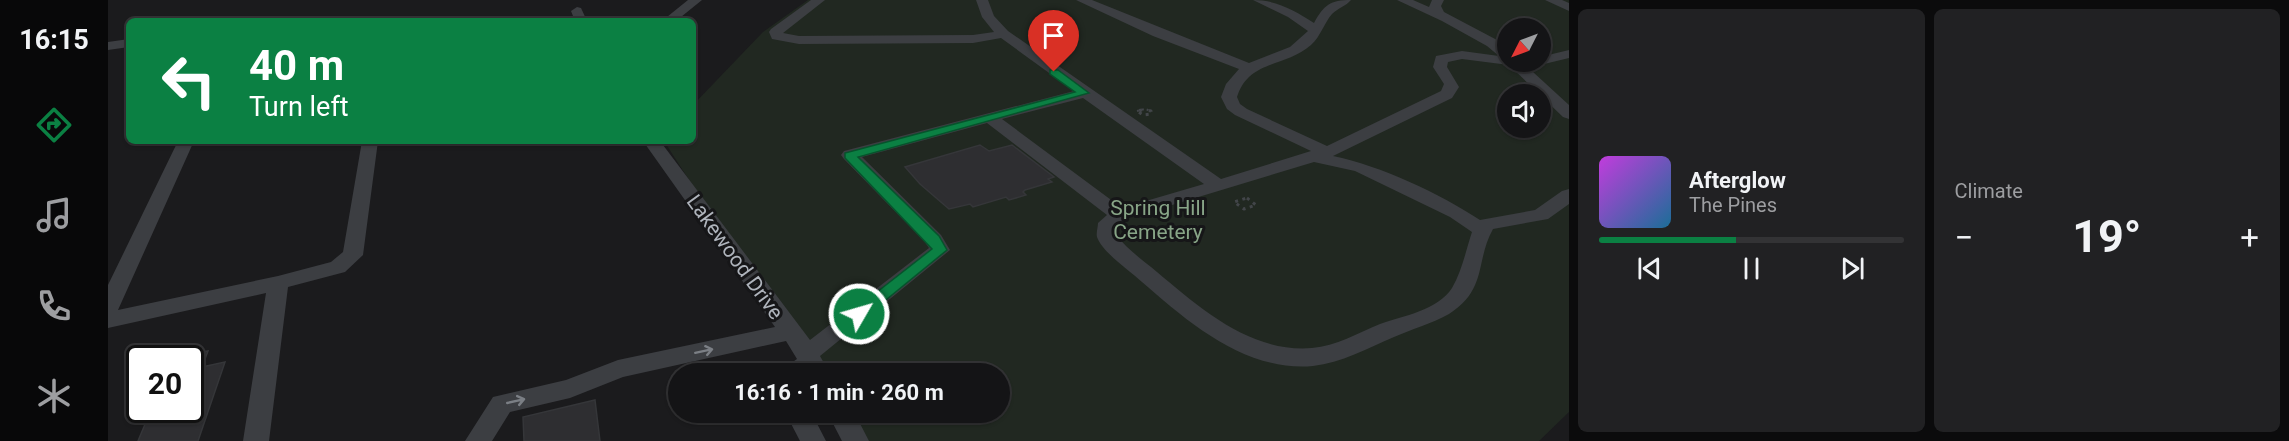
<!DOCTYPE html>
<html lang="en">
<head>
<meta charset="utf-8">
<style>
  body { margin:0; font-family:Roboto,sans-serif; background:#212123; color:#f1f3f6; height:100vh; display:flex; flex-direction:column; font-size:22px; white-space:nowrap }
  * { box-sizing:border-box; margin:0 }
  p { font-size:20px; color:#9d9ea1 }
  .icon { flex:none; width:33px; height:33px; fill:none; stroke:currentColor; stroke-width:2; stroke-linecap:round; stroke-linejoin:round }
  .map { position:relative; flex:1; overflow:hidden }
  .sheet { display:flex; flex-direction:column; gap:9px; padding:9px; background:#0b0b0c; width:720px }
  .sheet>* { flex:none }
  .guide { position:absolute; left:18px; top:18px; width:570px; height:126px; border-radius:9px; box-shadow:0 2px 4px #0004,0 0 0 2px #333335; background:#0b8043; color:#fff; overflow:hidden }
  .needle { width:39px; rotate:228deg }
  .controls { position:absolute; left:1389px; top:18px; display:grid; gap:12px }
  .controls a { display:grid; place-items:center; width:54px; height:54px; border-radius:50%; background:#141416; box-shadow:0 2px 4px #0004,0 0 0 2px #333335; font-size:30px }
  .speed { position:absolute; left:18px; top:345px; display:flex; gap:12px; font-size:30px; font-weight:700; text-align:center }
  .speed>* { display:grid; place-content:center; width:78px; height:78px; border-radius:50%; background:#141416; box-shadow:0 2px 4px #0004,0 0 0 2px #333335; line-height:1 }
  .speed .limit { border:3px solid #111; border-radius:9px; background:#fff; color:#111 }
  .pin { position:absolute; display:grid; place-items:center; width:51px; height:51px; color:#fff; margin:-62px -26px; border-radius:50% 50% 50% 0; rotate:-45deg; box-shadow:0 0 6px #0007 }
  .pin .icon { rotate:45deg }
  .me { position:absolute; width:66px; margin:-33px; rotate:52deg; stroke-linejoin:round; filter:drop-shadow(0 0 4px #0008) }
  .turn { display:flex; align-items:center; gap:21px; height:126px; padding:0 24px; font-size:27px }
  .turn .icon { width:78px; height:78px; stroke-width:2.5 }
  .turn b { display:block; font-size:42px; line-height:51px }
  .big { font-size:45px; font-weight:700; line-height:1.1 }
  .sheet .tile { flex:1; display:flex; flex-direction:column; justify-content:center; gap:9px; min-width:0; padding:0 21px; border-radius:9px; background:#212123 }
  .song { display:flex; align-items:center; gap:18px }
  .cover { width:72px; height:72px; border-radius:9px; background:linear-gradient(135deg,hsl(290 70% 55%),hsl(200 70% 35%)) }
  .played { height:6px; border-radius:3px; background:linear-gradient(90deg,#0b8043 45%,#333335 45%) }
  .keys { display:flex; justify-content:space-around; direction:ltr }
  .heat { display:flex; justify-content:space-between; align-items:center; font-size:33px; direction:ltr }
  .sheet .tiles { flex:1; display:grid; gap:9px; grid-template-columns:repeat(2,1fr) }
  .trip { position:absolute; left:560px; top:363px; width:342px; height:60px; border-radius:30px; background:#141416; box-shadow:0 2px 4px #0004,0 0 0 2px #333335; font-weight:700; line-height:60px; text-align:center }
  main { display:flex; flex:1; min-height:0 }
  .tab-bar { display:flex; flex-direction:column; width:108px; justify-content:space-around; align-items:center; background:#080809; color:#9d9ea1 }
  .tab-bar .icon { width:42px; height:42px }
  .tab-bar .on { color:#0b8043 }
  .tab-bar b { font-size:27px; color:#f1f3f6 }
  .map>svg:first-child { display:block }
</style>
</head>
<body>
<main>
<nav class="tab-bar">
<b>16:15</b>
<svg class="icon on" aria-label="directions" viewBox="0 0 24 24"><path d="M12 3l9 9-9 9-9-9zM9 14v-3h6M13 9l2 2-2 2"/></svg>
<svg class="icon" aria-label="music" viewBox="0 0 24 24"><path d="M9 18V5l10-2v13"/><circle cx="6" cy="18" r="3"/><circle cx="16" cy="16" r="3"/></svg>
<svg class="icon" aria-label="phone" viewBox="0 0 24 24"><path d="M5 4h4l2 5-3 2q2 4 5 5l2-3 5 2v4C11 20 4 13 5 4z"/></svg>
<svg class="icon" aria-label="climate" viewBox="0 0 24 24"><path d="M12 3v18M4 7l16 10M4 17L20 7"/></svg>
</nav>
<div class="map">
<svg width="1461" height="441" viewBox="0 0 1461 441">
  <rect width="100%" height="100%" fill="#1b1b1d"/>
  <path fill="#212821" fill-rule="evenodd" d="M 700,0 L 1461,0 L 1461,412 L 1431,441 L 748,441 L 730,413 L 891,412 L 891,374 L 705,373 L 556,141 L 585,141 L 585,105 L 655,32 ZM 1400,28 L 1432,28 L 1432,62 L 1400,62 ZM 1400,94 L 1432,94 L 1432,128 L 1400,128 Z"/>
  <path fill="#2e2e31" stroke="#353639" stroke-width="1.5" d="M 872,145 L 881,151 L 904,145 L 946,177 L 940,179 L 944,182 L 917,190 L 915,192 L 918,195 L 901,200 L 898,197 L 865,207 L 862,204 L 841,209 L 812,184 L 797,167 Z
    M 100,351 L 94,367 L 117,362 L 90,441 L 30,441 L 43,410 L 82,410 L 82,354 Z
    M 487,400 L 492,441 L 416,441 L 415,417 Z"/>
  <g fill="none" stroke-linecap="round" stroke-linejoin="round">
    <path stroke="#424549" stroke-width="2" stroke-dasharray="2 3" stroke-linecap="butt" d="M 1029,111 L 1037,109 L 1043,111"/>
    <path stroke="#424549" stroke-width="3" stroke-dasharray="3 4.5" stroke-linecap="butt" d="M 1034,110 L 1029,111 L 1035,115 L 1043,114 L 1043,111 L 1039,110
      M 1139,198 L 1148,205 L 1136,209 L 1126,202 Z"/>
    <path fill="#3c3e42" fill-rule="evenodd" d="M 580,0 L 594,0 L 568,21 L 554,21 Z
      M 703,0 L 717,0 L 675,33 L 691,36 L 865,35 L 886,32 L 874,17 L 868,0 L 880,0 L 886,16 L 900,31 L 1113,179 L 1203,151 L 1127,115 L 1119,109 L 1113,97 L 1118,84 L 1131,69 L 1045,36 L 968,0 L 984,0 L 1141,63 L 1182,47 L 1200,31 L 1180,17 L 1145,0 C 1168,0 1186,10 1206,23 C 1216,5 1222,0 1243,0 C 1238,6 1230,8 1224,14 C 1216,23 1213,36 1203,45 C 1177,68 1141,59 1129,97 L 1132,104 L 1139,109 L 1219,146 L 1333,91 L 1336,84 L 1325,67 L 1328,56 L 1354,51 L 1391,56 L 1379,46 L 1334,21 L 1289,0 L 1305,0 L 1321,7 L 1324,0 L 1336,0 L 1333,6 L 1336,12 L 1389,40 L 1400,49 L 1400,62 L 1414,62 L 1461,105 L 1461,119 L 1455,117 L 1401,65 L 1354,59 L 1340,62 L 1339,67 L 1351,87 L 1344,98 L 1225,156 C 1273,166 1331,193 1372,220 L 1427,210 L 1454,191 L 1461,189 L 1461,204 L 1440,219 L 1385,229 C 1367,261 1380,289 1341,314 C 1323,324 1304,329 1286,337 C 1260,348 1233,363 1205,366 C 1138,372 1081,323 1034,282 C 1022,271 994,252 989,237 C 988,233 990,227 990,223 L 999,215 L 879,123 L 754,157 L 833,235 L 842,250 L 712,356 L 722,374 L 673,374 L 676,368 L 689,359 L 678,341 L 515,377 L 462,398 L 402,412 L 384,441 L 357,441 L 385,397 L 458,380 L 510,360 L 667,327 L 535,141 L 552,141 L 702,340 L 821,248 L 817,242 L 736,159 L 733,155 L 736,151 L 966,91 L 893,38 L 865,43 L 691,44 L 664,39 L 661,32 L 663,29 ZM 975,98 L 1096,184 L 1014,208 L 894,119 ZM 1206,162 L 1247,171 L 1342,217 L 1364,232 C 1358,250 1354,271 1344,288 C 1330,310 1295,316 1272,324 C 1250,333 1228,346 1204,348 C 1143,353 1093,309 1049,272 C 1036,261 1020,250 1009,236 L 1010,225 L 1021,218 Z
      M 1437,0 L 1454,0 L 1461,3 L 1461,11 Z
      M 469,7 L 473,8 L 479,21 L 467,21 L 463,11 Z
      M 21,39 L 21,47 L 0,50 L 0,42 Z
      M 1461,50 L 1461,58 L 1432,65 L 1425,62 L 1432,62 L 1432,57 Z
      M 70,141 L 86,141 L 10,310 L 170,276 L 223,262 L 235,252 L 254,141 L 270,141 L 255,255 L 237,272 L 180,287 L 161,441 L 135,441 L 158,293 L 0,328 L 0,285 Z
      M 677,412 L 703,412 L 718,441 L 692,441 Z
      M 719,412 L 746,412 L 761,441 L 734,441 Z"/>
  </g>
  <defs><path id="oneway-shaft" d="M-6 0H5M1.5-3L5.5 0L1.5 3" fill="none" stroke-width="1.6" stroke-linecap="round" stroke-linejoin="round" transform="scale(1.5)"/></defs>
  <g stroke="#7b7f85">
    <use href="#oneway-shaft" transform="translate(596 351) rotate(-12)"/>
    <use href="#oneway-shaft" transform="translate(408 401) rotate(-13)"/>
  </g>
  <path fill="#0b8043" stroke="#07532c" stroke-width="1.5" d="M 942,70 L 950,70 L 981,93 L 750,157 L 831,236 L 839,250 L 757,317 L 746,317 L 743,314 L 746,310 L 824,249 L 737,158 L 737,153 L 967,92 L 942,74 Z"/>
  <g text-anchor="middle" stroke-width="6" stroke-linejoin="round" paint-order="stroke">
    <g font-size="21" fill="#88a587" stroke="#161618">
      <text x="1050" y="215">Spring Hill<tspan x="1050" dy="24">Cemetery</tspan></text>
    </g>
    <g font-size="21" fill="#afb4bc" stroke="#161618">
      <text transform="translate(627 257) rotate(54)" y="7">Lakewood Drive</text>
    </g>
  </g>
</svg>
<div class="controls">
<a><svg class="needle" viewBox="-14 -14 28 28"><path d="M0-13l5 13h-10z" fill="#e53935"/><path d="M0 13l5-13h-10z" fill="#9d9ea1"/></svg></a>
<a><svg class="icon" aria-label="sound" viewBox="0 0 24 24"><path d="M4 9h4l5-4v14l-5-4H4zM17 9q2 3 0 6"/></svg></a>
</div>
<div class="speed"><div class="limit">20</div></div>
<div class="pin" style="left:946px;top:72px;background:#d93025"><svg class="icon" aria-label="arrive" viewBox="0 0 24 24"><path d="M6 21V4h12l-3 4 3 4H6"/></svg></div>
<svg class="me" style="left:751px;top:314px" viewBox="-20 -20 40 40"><circle r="17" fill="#0b8043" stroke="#fff" stroke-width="3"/><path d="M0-11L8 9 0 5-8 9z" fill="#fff"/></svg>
<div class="trip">16:16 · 1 min · 260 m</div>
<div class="guide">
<div class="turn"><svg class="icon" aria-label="left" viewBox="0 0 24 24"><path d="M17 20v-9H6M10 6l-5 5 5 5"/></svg><div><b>40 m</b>Turn left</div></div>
</div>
</div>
<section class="sheet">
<div class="tiles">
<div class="tile">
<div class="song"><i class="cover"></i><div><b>Afterglow</b><p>The Pines</p></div></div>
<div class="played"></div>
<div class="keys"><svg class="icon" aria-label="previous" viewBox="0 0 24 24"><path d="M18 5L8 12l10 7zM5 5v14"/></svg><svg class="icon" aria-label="pause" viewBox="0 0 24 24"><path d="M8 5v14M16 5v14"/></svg><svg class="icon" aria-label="next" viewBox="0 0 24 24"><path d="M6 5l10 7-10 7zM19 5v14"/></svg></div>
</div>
<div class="tile"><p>Climate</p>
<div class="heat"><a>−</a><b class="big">19°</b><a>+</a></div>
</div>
</div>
</section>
</main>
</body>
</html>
